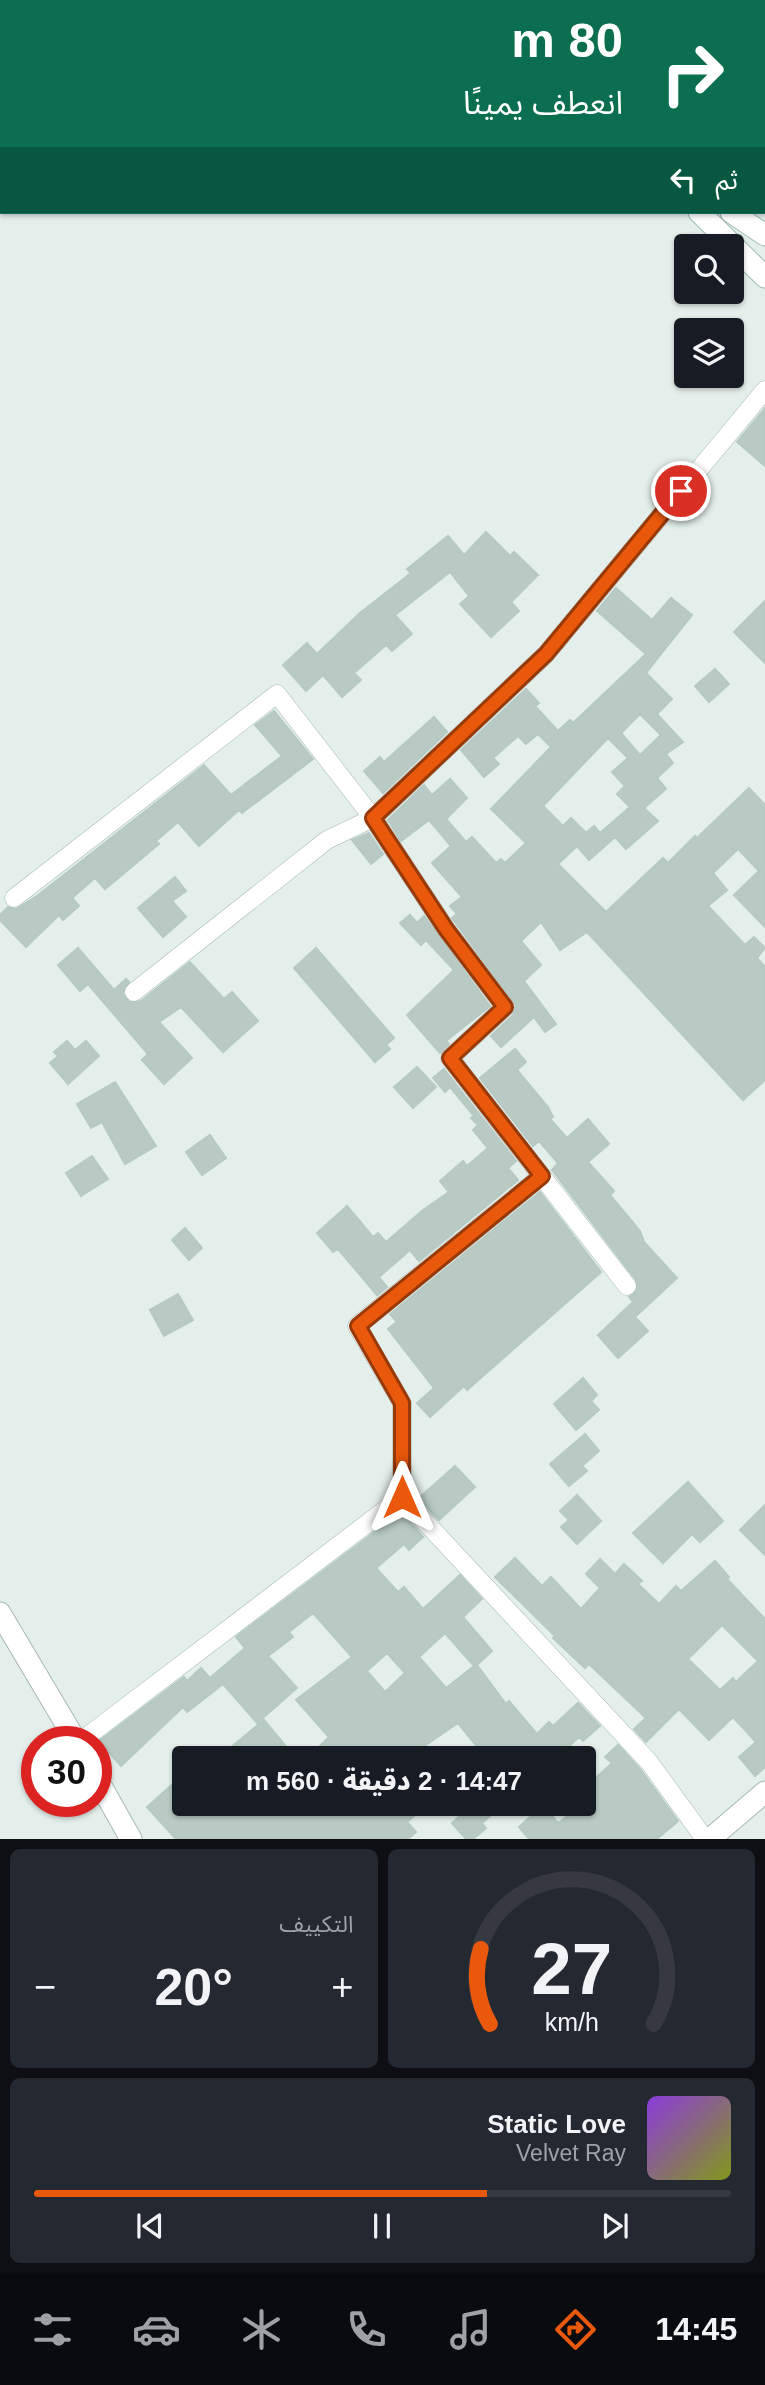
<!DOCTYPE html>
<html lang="ar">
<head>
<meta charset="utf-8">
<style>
  body { margin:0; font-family:Arial,"Noto Sans Arabic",sans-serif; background:#242831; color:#f1f3f6; direction:rtl; height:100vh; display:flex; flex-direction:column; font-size:26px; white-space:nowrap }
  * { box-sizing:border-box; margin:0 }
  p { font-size:23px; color:#9ea1a6 }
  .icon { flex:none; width:38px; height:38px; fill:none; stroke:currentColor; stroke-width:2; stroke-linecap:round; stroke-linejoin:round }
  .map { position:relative; height:1839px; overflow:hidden; direction:ltr }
  .details { display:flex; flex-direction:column; gap:10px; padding:10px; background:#0d0f14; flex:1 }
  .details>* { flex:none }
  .guide { position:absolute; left:0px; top:0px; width:766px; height:214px; box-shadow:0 2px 5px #0004; direction:rtl; background:#0b6e4f; color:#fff; overflow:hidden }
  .fabs { position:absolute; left:674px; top:234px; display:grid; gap:14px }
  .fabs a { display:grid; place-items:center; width:70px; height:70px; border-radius:7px; background:#171b24; box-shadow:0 2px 5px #0004; font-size:35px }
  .speed { position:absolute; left:21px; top:1726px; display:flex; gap:14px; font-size:35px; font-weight:700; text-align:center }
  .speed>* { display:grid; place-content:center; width:91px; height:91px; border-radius:50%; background:#171b24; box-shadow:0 2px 5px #0004; line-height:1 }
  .speed .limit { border:10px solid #d22; background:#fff; color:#111 }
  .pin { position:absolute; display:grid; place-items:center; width:60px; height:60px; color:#fff; margin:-30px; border:4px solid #fff; border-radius:50%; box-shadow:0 2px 7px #0007 }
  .me { position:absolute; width:77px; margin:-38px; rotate:0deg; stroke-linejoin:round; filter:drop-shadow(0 0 5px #0008) }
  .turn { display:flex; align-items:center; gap:24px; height:147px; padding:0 28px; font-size:32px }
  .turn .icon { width:91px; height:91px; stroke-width:2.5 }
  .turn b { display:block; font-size:49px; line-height:60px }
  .then { display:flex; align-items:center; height:66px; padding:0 28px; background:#0003; gap:14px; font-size:26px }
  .big { font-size:52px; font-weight:800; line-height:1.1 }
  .details .tile { flex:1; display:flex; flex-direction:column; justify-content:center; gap:10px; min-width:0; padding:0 24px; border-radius:10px; background:#242831 }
  .details .dial { align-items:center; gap:0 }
  .dial svg { height:182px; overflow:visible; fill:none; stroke:#363941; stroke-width:7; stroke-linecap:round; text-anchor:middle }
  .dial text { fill:#f1f3f6; stroke:none }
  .song { display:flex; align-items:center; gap:21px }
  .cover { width:84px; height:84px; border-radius:10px; background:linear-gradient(135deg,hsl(270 70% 55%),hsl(70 70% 35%)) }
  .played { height:7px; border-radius:4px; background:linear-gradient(90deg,#ea580c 65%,#363941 65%) }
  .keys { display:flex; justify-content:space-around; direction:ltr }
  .heat { display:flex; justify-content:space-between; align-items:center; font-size:38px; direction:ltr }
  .details .tiles { flex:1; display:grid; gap:10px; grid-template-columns:1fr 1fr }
  .tile:last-child { grid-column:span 2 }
  .trip { position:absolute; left:172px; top:1746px; width:424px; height:70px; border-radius:7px; background:#171b24; box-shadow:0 2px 5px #0004; font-weight:800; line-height:70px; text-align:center; direction:rtl }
  .menu { display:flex; height:112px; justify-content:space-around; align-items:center; background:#090b0e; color:#9ea1a6 }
  .menu .icon { width:49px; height:49px }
  .menu .active { color:#ea580c }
  .menu b { font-size:32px; color:#f1f3f6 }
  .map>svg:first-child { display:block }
</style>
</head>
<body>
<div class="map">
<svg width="765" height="1839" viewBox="0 0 765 1839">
  <rect width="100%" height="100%" fill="#e4efeb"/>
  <path fill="#b9cac4" stroke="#b6c9c2" stroke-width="2" fill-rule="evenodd" d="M 765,408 L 765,466 L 737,442 Z
    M 486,532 L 510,556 L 514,552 L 538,575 L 511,602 L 519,611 L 491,637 L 460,604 L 469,596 L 450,572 L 395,615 L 412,634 L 392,651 L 386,645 L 354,673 L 361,680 L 342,697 L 323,675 L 306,691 L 283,665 L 307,643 L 317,654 L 360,613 L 411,573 L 407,569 L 448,536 L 464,555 Z
    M 616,588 L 652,620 L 671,598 L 692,615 L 646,673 L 672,699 L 657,714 L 683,742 L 666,754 L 673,763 L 657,778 L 666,789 L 644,808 L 658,821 L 626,849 L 615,837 L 589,860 L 577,846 L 558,864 L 606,912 L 663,858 L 668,863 L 695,836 L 697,838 L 749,788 L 765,805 L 765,927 L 734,895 L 759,871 L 738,849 L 713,873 L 727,890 L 708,906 L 745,945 L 754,937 L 765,948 L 757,958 L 765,967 L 765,1080 L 743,1100 L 587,932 L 560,950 L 541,922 L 521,941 L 541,965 L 524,981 L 556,1024 L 545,1032 L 534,1017 L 501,1047 L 491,1036 L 513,1015 L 516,1005 L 452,918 L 457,914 L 450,906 L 462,897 L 432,863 L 451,846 L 429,820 L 401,841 L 388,820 L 424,785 L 432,795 L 450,779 L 467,798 L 446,819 L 466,842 L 472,837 L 496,863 L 501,859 L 505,863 L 526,843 L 491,809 L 551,747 L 538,734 L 526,744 L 518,736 L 493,758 L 499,764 L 484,777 L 461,750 L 526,689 L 539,703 L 535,706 L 558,731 L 570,720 L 573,723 L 646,654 L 597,611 ZM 640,714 L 661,735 L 640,755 L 621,733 ZM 608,738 L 628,758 L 612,772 L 625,786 L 617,794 L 630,807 L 600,833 L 594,826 L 586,833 L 571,818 L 563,826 L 543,806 Z
    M 765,601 L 765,663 L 734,632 Z
    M 715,669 L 729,684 L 709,702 L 695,686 Z
    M 274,711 L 313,759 L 242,813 L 239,810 L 199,846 L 178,822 L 156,841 L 159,844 L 105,889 L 95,878 L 72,898 L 79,906 L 63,920 L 59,915 L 26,947 L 0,920 L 0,915 L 8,907 L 16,909 L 37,896 L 204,765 L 231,795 L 282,756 L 255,725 Z
    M 434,717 L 447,732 L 383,793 L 364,771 L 380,757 L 384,762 Z
    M 369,833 L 383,854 L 371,864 L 352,840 Z
    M 175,877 L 186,891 L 172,901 L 186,917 L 163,937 L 138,908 Z
    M 410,915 L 417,923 L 424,916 L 490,1006 L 446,1041 L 449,1044 L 440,1053 L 407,1015 L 454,970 L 426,940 L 421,945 L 400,923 Z
    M 78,948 L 114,990 L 126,979 L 129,982 L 123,993 L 129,1002 L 141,1001 L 190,962 L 224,999 L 232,992 L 258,1021 L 223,1052 L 181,1007 L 159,1022 L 192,1058 L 164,1084 L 142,1060 L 148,1054 L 88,984 L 80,991 L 58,965 Z
    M 316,948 L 394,1038 L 386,1045 L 390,1049 L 375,1062 L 294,968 Z
    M 67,1041 L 75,1050 L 86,1041 L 99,1056 L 68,1084 L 50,1063 L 58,1056 L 54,1052 Z
    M 515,1049 L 526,1062 L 517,1070 L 548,1107 L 553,1117 L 550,1119 L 567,1138 L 588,1119 L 609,1144 L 588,1162 L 614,1191 L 610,1195 L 640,1231 L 644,1242 L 677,1278 L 635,1317 L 648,1331 L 618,1358 L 598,1335 L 633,1302 L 629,1297 L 637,1291 L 636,1280 L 552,1170 L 558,1163 L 539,1141 L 533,1146 L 480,1078 Z
    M 417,1067 L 436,1087 L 413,1108 L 394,1087 Z
    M 444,1069 L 516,1161 L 508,1168 L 518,1180 L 419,1261 L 410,1250 L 379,1277 L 387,1287 L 377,1295 L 338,1249 L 333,1252 L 317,1233 L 347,1206 L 373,1237 L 378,1233 L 386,1242 L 423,1210 L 449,1192 L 440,1181 L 463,1161 L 467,1166 L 488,1148 L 473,1130 L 478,1125 L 471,1118 L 474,1116 L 450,1087 L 445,1092 L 433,1078 Z
    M 115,1082 L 156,1146 L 125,1164 L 102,1122 L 91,1128 L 77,1104 Z
    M 210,1135 L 226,1158 L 202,1175 L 186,1152 Z
    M 92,1156 L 108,1179 L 81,1196 L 66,1173 Z
    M 540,1192 L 601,1272 L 467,1390 L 464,1386 L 430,1417 L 417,1403 L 434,1388 L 388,1329 L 397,1322 L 390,1314 Z
    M 185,1228 L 202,1248 L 189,1260 L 172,1240 Z
    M 178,1294 L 193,1320 L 164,1336 L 150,1310 Z
    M 583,1378 L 597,1395 L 591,1401 L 599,1410 L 576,1430 L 554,1404 Z
    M 585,1434 L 599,1451 L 582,1466 L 587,1471 L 569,1486 L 550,1464 Z
    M 455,1466 L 475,1487 L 439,1520 L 419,1498 Z
    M 688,1482 L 723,1521 L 700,1542 L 692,1534 L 663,1563 L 633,1533 Z
    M 577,1495 L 601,1521 L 577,1544 L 561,1527 L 569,1520 L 560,1511 Z
    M 765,1505 L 765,1555 L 740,1530 Z
    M 401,1512 L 423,1537 L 409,1550 L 404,1544 L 376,1568 L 398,1592 L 404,1587 L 423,1609 L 460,1575 L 482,1599 L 463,1617 L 492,1651 L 477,1665 L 506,1704 L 509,1701 L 537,1734 L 549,1722 L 553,1726 L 578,1703 L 600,1726 L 583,1741 L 579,1737 L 555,1759 L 487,1759 L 458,1723 L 417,1751 L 423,1759 L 325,1759 L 316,1750 L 329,1737 L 296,1700 L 352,1657 L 313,1613 L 289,1632 L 293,1637 L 268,1656 L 297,1688 L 257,1723 L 223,1684 L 187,1712 L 183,1707 L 121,1766 L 99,1741 L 184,1677 L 187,1681 L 201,1668 L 210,1678 L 245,1648 L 236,1637 ZM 445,1633 L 474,1666 L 446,1688 L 419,1657 ZM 387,1653 L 405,1673 L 385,1692 L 367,1671 Z
    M 515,1558 L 542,1586 L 551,1577 L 581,1609 L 600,1588 L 586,1574 L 600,1559 L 615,1574 L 624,1564 L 642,1581 L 638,1584 L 659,1604 L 676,1586 L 681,1591 L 715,1561 L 729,1577 L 727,1579 L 765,1619 L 765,1767 L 755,1776 L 739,1757 L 756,1742 L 733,1717 L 709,1740 L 679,1709 L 646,1742 L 634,1729 L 646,1718 L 589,1664 L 585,1668 L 553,1638 L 555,1636 L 495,1577 ZM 722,1625 L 758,1661 L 736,1682 L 733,1678 L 720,1690 L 688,1659 Z
    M 264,1720 L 285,1745 L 268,1759 L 223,1759 L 231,1752 L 229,1749 Z
    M 618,1745 L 640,1769 L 678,1821 L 657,1839 L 529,1839 L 519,1827 L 543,1805 L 558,1823 L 583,1804 L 589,1795 L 584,1789 L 612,1763 L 605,1757 Z
    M 175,1782 L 184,1793 L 184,1804 L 428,1804 L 407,1822 L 416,1832 L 408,1839 L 176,1839 L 147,1807 Z
    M 473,1804 L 504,1804 L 482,1823 L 486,1828 L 473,1839 L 466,1839 L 452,1823 Z"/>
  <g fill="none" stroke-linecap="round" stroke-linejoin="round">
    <defs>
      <path id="minor" d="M 14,898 L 277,694 L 373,818 L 446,929 L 505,1007 L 450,1058 L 627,1286
        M 134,992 L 327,840 L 373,818 L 546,654 L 765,390
        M 402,1497 L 649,1762 L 705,1839
        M 81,1741 L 402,1497 L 402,1403 L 357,1326 L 542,1176"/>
      <path id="tertiary" d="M 0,1613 L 76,1741
        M 96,1777 L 131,1839
        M 710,1839 L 765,1792"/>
      <path id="secondary" d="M 465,0 L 467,2
        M 699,212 L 765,277
        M 731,212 L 765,235"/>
    </defs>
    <use href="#minor" stroke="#a6b8b3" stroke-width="19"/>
    <use href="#tertiary" stroke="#a6b8b3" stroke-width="23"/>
    <use href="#secondary" stroke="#a2bbb4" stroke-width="23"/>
    <use href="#minor" stroke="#fff" stroke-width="18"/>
    <use href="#tertiary" stroke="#fff" stroke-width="21"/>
    <use href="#secondary" stroke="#fff" stroke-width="21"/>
  </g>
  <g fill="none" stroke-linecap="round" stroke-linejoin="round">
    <defs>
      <path id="route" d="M 402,1497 L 402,1403 L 358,1326 L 542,1176 L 450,1058 L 505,1007 L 446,929 L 373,818 L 546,654 L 681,491"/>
    </defs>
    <use href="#route" stroke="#983908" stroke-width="18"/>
    <use href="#route" stroke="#ea580c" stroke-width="12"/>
  </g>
</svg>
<div class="fabs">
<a><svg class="icon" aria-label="search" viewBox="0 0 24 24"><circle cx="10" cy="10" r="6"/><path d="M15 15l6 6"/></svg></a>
<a><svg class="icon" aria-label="layers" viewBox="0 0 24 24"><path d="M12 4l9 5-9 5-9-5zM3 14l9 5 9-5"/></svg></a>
</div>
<div class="speed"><div class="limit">30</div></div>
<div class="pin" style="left:681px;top:491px;background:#d93025"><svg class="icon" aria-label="arrive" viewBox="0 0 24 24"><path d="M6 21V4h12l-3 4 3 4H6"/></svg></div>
<svg class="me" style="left:402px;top:1497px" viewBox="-20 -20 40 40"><path d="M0-17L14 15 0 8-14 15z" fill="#ea580c" stroke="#fff" stroke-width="4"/></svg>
<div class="trip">14:47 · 2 دقيقة · 560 m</div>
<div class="guide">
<div class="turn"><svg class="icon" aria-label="right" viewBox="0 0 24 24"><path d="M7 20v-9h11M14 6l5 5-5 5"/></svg><div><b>80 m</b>انعطف يمينًا</div></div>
<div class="then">ثم<svg class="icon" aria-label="left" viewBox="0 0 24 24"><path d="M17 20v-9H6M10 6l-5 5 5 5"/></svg></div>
</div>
</div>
<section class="details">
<div class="tiles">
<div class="tile dial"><svg viewBox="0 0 100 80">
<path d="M14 69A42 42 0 1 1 86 69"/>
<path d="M14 69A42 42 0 0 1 10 36" stroke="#ea580c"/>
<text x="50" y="56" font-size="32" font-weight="700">27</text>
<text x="50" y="72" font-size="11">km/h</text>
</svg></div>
<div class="tile"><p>التكييف</p>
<div class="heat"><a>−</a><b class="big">20°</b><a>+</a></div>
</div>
<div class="tile">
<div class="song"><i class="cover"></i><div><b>Static Love</b><p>Velvet Ray</p></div></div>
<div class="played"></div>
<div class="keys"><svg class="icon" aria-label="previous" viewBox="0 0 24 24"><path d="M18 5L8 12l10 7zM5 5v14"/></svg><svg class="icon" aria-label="pause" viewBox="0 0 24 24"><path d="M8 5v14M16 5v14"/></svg><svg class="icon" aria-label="next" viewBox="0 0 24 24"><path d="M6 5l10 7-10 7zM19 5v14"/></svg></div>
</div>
</div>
</section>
<nav class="menu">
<b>14:45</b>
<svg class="icon active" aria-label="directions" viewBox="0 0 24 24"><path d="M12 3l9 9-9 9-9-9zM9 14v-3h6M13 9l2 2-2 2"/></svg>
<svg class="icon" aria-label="music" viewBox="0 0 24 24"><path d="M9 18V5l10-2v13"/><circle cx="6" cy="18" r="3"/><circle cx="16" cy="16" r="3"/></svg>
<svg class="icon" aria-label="phone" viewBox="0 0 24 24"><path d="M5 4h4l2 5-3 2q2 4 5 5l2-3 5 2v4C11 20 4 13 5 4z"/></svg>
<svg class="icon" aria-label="climate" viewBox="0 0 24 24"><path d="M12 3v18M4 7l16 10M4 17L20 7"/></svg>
<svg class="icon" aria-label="car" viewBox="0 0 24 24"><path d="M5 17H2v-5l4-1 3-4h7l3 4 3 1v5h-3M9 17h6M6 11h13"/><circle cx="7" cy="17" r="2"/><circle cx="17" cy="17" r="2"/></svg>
<svg class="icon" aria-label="filters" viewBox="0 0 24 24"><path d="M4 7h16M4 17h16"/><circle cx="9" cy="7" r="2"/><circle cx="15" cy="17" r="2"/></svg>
</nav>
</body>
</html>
